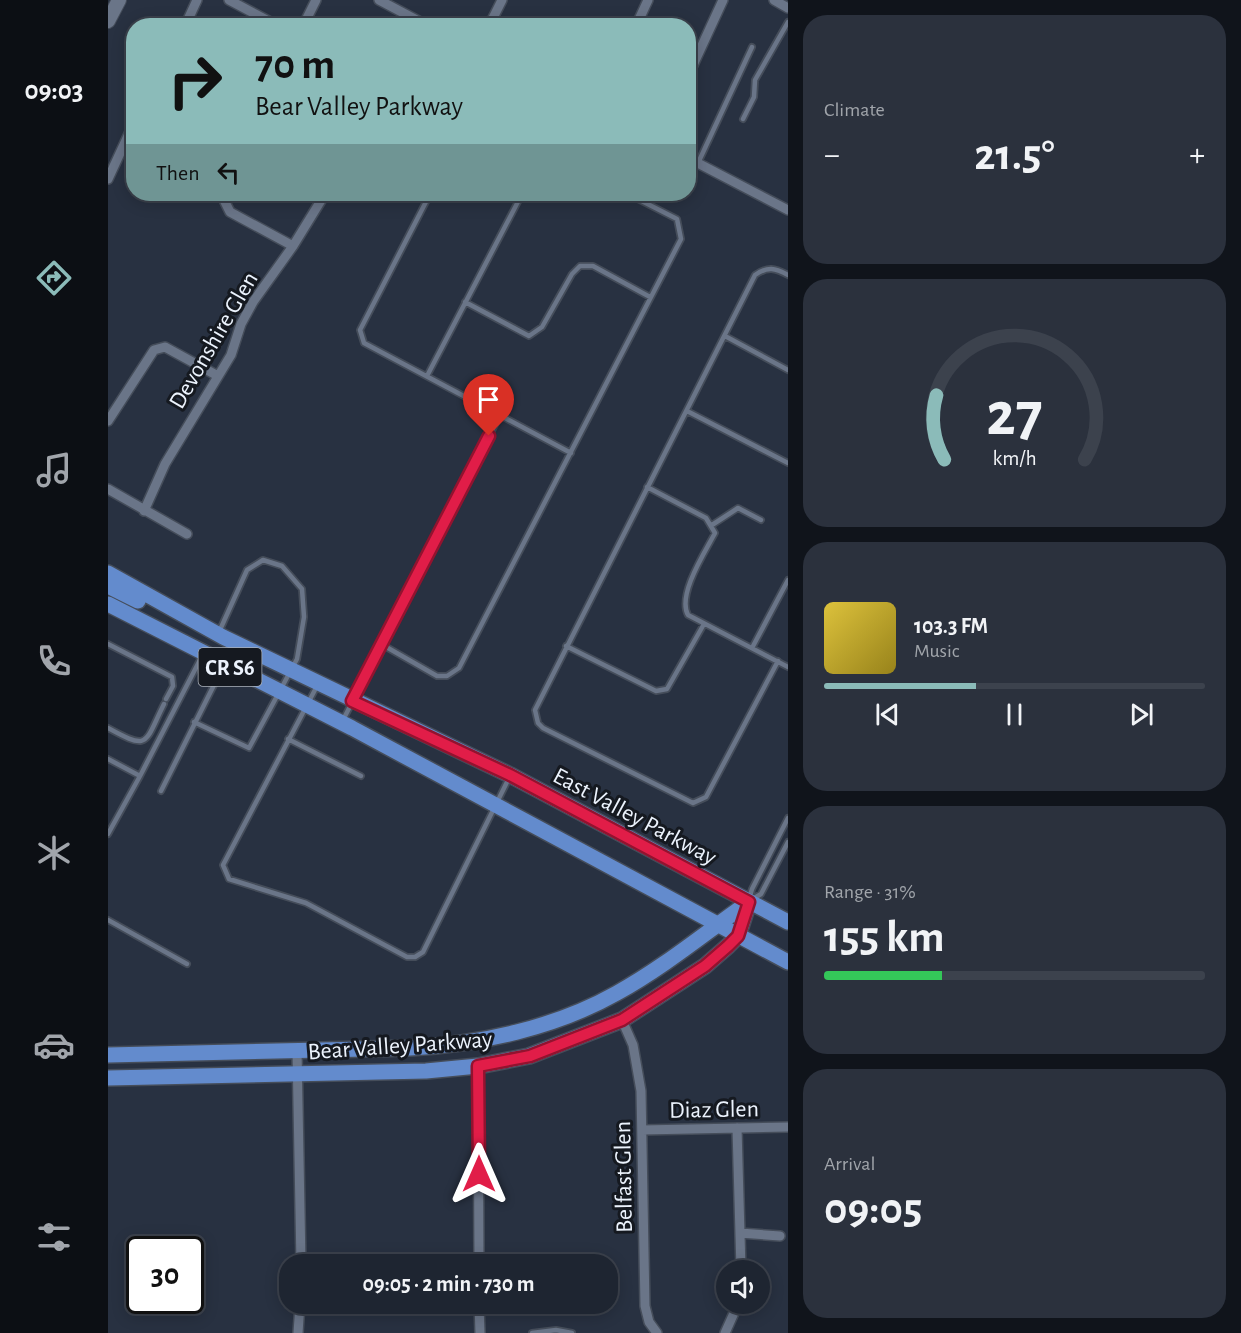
<!DOCTYPE html>
<html lang="en">
<head>
<meta charset="utf-8">
<style>
  body { margin:0; font-family:"Alegreya Sans",sans-serif; background:#2b313d; color:#f1f3f6; height:100vh; display:flex; flex-direction:column; font-size:22px; white-space:nowrap }
  * { box-sizing:border-box; margin:0 }
  p { font-size:20px; color:#a1a5ab }
  .icon { flex:none; width:33px; height:33px; fill:none; stroke:currentColor; stroke-width:2; stroke-linecap:round; stroke-linejoin:round }
  .map { position:relative; flex:1; overflow:hidden }
  .sheet { display:flex; flex-direction:column; gap:15px; padding:15px; background:#10141b; width:453px }
  .sheet>* { flex:none }
  .guide { position:absolute; left:18px; top:18px; width:570px; height:183px; border-radius:24px; box-shadow:0 3px 15px #0003,0 0 0 2px #3c424d; background:#8bbbb9; color:#111; overflow:hidden }
  .fabs { position:absolute; left:608px; top:1260px; display:grid; gap:12px }
  .fabs a { display:grid; place-items:center; width:54px; height:54px; border-radius:50%; background:#1e2531; box-shadow:0 3px 15px #0003,0 0 0 2px #3c424d; font-size:30px }
  .speed { position:absolute; left:18px; top:1236px; display:flex; gap:12px; font-size:30px; font-weight:700; text-align:center }
  .speed>* { display:grid; place-content:center; width:78px; height:78px; border-radius:50%; background:#1e2531; box-shadow:0 3px 15px #0003,0 0 0 2px #3c424d; line-height:1 }
  .speed .limit { border:3px solid #111; border-radius:9px; background:#fff; color:#111 }
  .pin { position:absolute; display:grid; place-items:center; width:51px; height:51px; color:#fff; margin:-62px -26px; border-radius:50% 50% 50% 0; rotate:-45deg; box-shadow:0 0 6px #0007 }
  .pin .icon { rotate:45deg }
  .me { position:absolute; width:66px; margin:-33px; rotate:0deg; stroke-linejoin:round; filter:drop-shadow(0 0 4px #0008) }
  .turn { display:flex; align-items:center; gap:21px; height:126px; padding:0 30px; font-size:27px }
  .turn .icon { width:78px; height:78px; stroke-width:2.5 }
  .turn b { display:block; font-size:42px; line-height:51px }
  .then { display:flex; align-items:center; height:57px; padding:0 30px; background:#0003; gap:12px; font-size:22px }
  .big { font-size:45px; font-weight:600; line-height:1.1 }
  .sheet .widget { flex:1; display:flex; flex-direction:column; justify-content:center; gap:9px; min-width:0; padding:0 21px; border-radius:24px; background:#2b313d }
  .sheet .dial { align-items:center; gap:0 }
  .dial svg { height:156px; overflow:visible; fill:none; stroke:#3c424d; stroke-width:7; stroke-linecap:round; text-anchor:middle }
  .dial text { fill:#f1f3f6; stroke:none }
  .song { display:flex; align-items:center; gap:18px }
  .cover { width:72px; height:72px; border-radius:9px; background:linear-gradient(135deg,hsl(50 70% 55%),hsl(50 70% 35%)) }
  .played { height:6px; border-radius:3px; background:linear-gradient(90deg,#8bbbb9 40%,#3c424d 40%) }
  .keys { display:flex; justify-content:space-around; direction:ltr }
  .heat { display:flex; justify-content:space-between; align-items:center; font-size:33px; direction:ltr }
  .charge { height:9px; border-radius:4px; background:linear-gradient(90deg,#34c759 31%,#3c424d 0) }
  .trip { position:absolute; left:171px; top:1254px; width:339px; height:60px; border-radius:24px; background:#1e2531; box-shadow:0 3px 15px #0003,0 0 0 2px #3c424d; font-weight:600; line-height:60px; text-align:center }
  main { display:flex; flex:1; min-height:0 }
  .tabs { display:flex; flex-direction:column; width:108px; justify-content:space-around; align-items:center; background:#0c0f14; color:#a1a5ab }
  .tabs .icon { width:42px; height:42px }
  .tabs .current { color:#8bbbb9 }
  .tabs b { font-size:27px; color:#f1f3f6 }
  .map>svg:first-child { display:block }
</style>
</head>
<body>
<main>
<nav class="tabs">
<b>09:03</b>
<svg class="icon current" aria-label="directions" viewBox="0 0 24 24"><path d="M12 3l9 9-9 9-9-9zM9 14v-3h6M13 9l2 2-2 2"/></svg>
<svg class="icon" aria-label="music" viewBox="0 0 24 24"><path d="M9 18V5l10-2v13"/><circle cx="6" cy="18" r="3"/><circle cx="16" cy="16" r="3"/></svg>
<svg class="icon" aria-label="phone" viewBox="0 0 24 24"><path d="M5 4h4l2 5-3 2q2 4 5 5l2-3 5 2v4C11 20 4 13 5 4z"/></svg>
<svg class="icon" aria-label="climate" viewBox="0 0 24 24"><path d="M12 3v18M4 7l16 10M4 17L20 7"/></svg>
<svg class="icon" aria-label="car" viewBox="0 0 24 24"><path d="M5 17H2v-5l4-1 3-4h7l3 4 3 1v5h-3M9 17h6M6 11h13"/><circle cx="7" cy="17" r="2"/><circle cx="17" cy="17" r="2"/></svg>
<svg class="icon" aria-label="filters" viewBox="0 0 24 24"><path d="M4 7h16M4 17h16"/><circle cx="9" cy="7" r="2"/><circle cx="15" cy="17" r="2"/></svg>
</nav>
<div class="map">
<svg width="680" height="1333" viewBox="0 0 680 1333">
  <rect width="100%" height="100%" fill="#283141"/>
  <g fill="none" stroke-linecap="round" stroke-linejoin="round">
    <defs>
      <path id="lane" d="M 635,119 L 646,97 L 647,80 L 680,22
        M 590,163 L 644,47
        M 322,194 L 252,330 L 256,343 L 463,453
        M 357,302 L 421,336 L 434,327 L 464,274 L 472,266 L 485,266 L 542,297
        M 617,336 L 680,370
        M 319,376 L 414,194
        M 579,411 L 680,463
        M 539,487 L 598,518 L 607,533 C 597,552 569,595 580,615 L 680,667
        M 604,525 L 630,508 L 653,520
        M 0,644 L 64,677 L 65,686 L 58,699
        M 273,644 L 329,676 L 339,676 L 351,668 L 573,239 L 569,219 L 520,194
        M 458,646 L 548,691 L 559,689 L 596,624
        M 644,648 L 680,580
        M 670,661 L 598,797 L 585,803 L 435,728 L 430,723 L 427,710 L 647,275 C 660,266 667,268 680,275
        M 209,686 L 115,865 L 121,879 L 198,903 L 299,957 L 307,957 L 315,952 L 401,778
        M 235,720 L 392,415
        M 86,722 L 141,748 L 189,659 L 196,617 L 194,589 L 174,566 L 155,560 L 139,570 L 111,632
        M 0,728 C 42,751 36,744 56,704
        M 180,739 L 253,776
        M 0,759 L 32,776 L 94,656
        M 53,791 L 126,645
        M 0,834 L 32,776
        M 641,899 L 644,889 L 680,818
        M 643,900 L 653,894 L 680,842
        M 0,920 L 79,964
        M 424,1333 L 448,1330 L 464,1333"/>
      <path id="street" d="M 121,0 L 170,26
        M 271,0 L 320,26
        M 666,0 L 680,8
        M 77,26 L 89,0
        M 195,26 L 208,0
        M 381,26 L 394,0
        M 528,26 L 540,0
        M 580,76 L 615,0
        M 580,158 L 680,210
        M 0,179 L 26,123
        M 116,194 L 115,198 L 122,212 L 185,246
        M 0,421 L 46,350 L 57,347 L 110,376
        M 0,489 L 79,534
        M 36,511 L 57,464 L 123,355 L 133,324 L 145,302 L 185,246 L 217,194
        M 514,1020 L 525,1045 L 533,1091 L 537,1306 L 541,1322 L 549,1333
        M 189,1051 L 193,1264
        M 370,1066 L 371,1264
        M 629,1128 L 633,1270
        M 534,1130 L 680,1127
        M 632,1233 L 672,1236
        M 371,1304 L 372,1333
        M 190,1333 L 192,1304
        M 617,1333 L 630,1304"/>
      <path id="secondary" d="M 0,21 L 11,0"/>
      <path id="primary" d="M 0,573 L 115,637 L 402,775 L 680,922
        M 0,586 L 30,601
        M 0,604 L 244,728 L 680,962
        M 0,1055 L 302,1048 C 372,1044 447,1028 509,993 C 556,967 597,933 641,902
        M 0,1078 L 318,1071 L 370,1066 L 421,1056 L 514,1020 L 597,966 L 620,946 L 630,936 L 641,902"/>
    </defs>
    <use href="#lane" stroke="#454d5a" stroke-width="8"/>
    <use href="#street" stroke="#454d5a" stroke-width="12"/>
    <use href="#secondary" stroke="#454d5a" stroke-width="16"/>
    <use href="#primary" stroke="#454d5a" stroke-width="18"/>
    <use href="#lane" stroke="#6a7588" stroke-width="4.5"/>
    <use href="#street" stroke="#6a7588" stroke-width="9"/>
    <use href="#secondary" stroke="#6a7588" stroke-width="14"/>
    <use href="#primary" stroke="#638bcd" stroke-width="15"/>
  </g>
  <g fill="none" stroke-linecap="round" stroke-linejoin="round">
    <defs>
      <path id="route" d="M 371,1174 L 370,1066 L 422,1056 L 514,1020 L 597,966 L 620,946 L 630,936 L 641,902 L 402,775 L 244,701 L 381,436"/>
    </defs>
    <use href="#route" stroke="#92132f" stroke-width="15"/>
    <use href="#route" stroke="#e11d48" stroke-width="10"/>
  </g>
  <g text-anchor="middle" stroke-width="6" stroke-linejoin="round" paint-order="stroke">
    <rect fill="#151920" stroke="#acb2bb" stroke-width="1.5" x="90.5" y="648" width="63" height="38" rx="4.5"/>
    <g font-size="22" font-weight="bold" fill="#ecf3fd">
      <text x="122" y="675">CR S6</text>
    </g>
    <g font-size="24" fill="#ecf3fd" stroke="#151920">
      <text transform="translate(105 340) rotate(-60)" y="8">Devonshire Glen</text>
      <text transform="translate(527 816) rotate(28)" y="8">East Valley Parkway</text>
      <text transform="translate(292 1045) rotate(-4)" y="8">Bear Valley Parkway</text>
      <text transform="translate(606 1109) rotate(-1)" y="8">Diaz Glen</text>
      <text transform="translate(515 1177) rotate(-91)" y="8">Belfast Glen</text>
    </g>
  </g>
</svg>
<div class="fabs">
<a><svg class="icon" aria-label="sound" viewBox="0 0 24 24"><path d="M4 9h4l5-4v14l-5-4H4zM17 9q2 3 0 6"/></svg></a>
</div>
<div class="speed"><div class="limit">30</div></div>
<div class="pin" style="left:381px;top:436px;background:#d93025"><svg class="icon" aria-label="arrive" viewBox="0 0 24 24"><path d="M6 21V4h12l-3 4 3 4H6"/></svg></div>
<svg class="me" style="left:371px;top:1174px" viewBox="-20 -20 40 40"><path d="M0-17L14 15 0 8-14 15z" fill="#e11d48" stroke="#fff" stroke-width="4"/></svg>
<div class="trip">09:05 · 2 min · 730 m</div>
<div class="guide">
<div class="turn"><svg class="icon" aria-label="right" viewBox="0 0 24 24"><path d="M7 20v-9h11M14 6l5 5-5 5"/></svg><div><b>70 m</b>Bear Valley Parkway</div></div>
<div class="then">Then<svg class="icon" aria-label="left" viewBox="0 0 24 24"><path d="M17 20v-9H6M10 6l-5 5 5 5"/></svg></div>
</div>
</div>
<section class="sheet">
<div class="widget"><p>Climate</p>
<div class="heat"><a>−</a><b class="big">21.5°</b><a>+</a></div>
</div>
<div class="widget dial"><svg viewBox="0 0 100 80">
<path d="M14 69A42 42 0 1 1 86 69"/>
<path d="M14 69A42 42 0 0 1 10 36" stroke="#8bbbb9"/>
<text x="50" y="56" font-size="32" font-weight="700">27</text>
<text x="50" y="72" font-size="11">km/h</text>
</svg></div>
<div class="widget">
<div class="song"><i class="cover"></i><div><b>103.3 FM</b><p>Music</p></div></div>
<div class="played"></div>
<div class="keys"><svg class="icon" aria-label="previous" viewBox="0 0 24 24"><path d="M18 5L8 12l10 7zM5 5v14"/></svg><svg class="icon" aria-label="pause" viewBox="0 0 24 24"><path d="M8 5v14M16 5v14"/></svg><svg class="icon" aria-label="next" viewBox="0 0 24 24"><path d="M6 5l10 7-10 7zM19 5v14"/></svg></div>
</div>
<div class="widget"><p>Range · 31%</p><b class="big">155 km</b><div class="charge"></div></div>
<div class="widget"><p>Arrival</p><b class="big">09:05</b></div>
</section>
</main>
</body>
</html>
